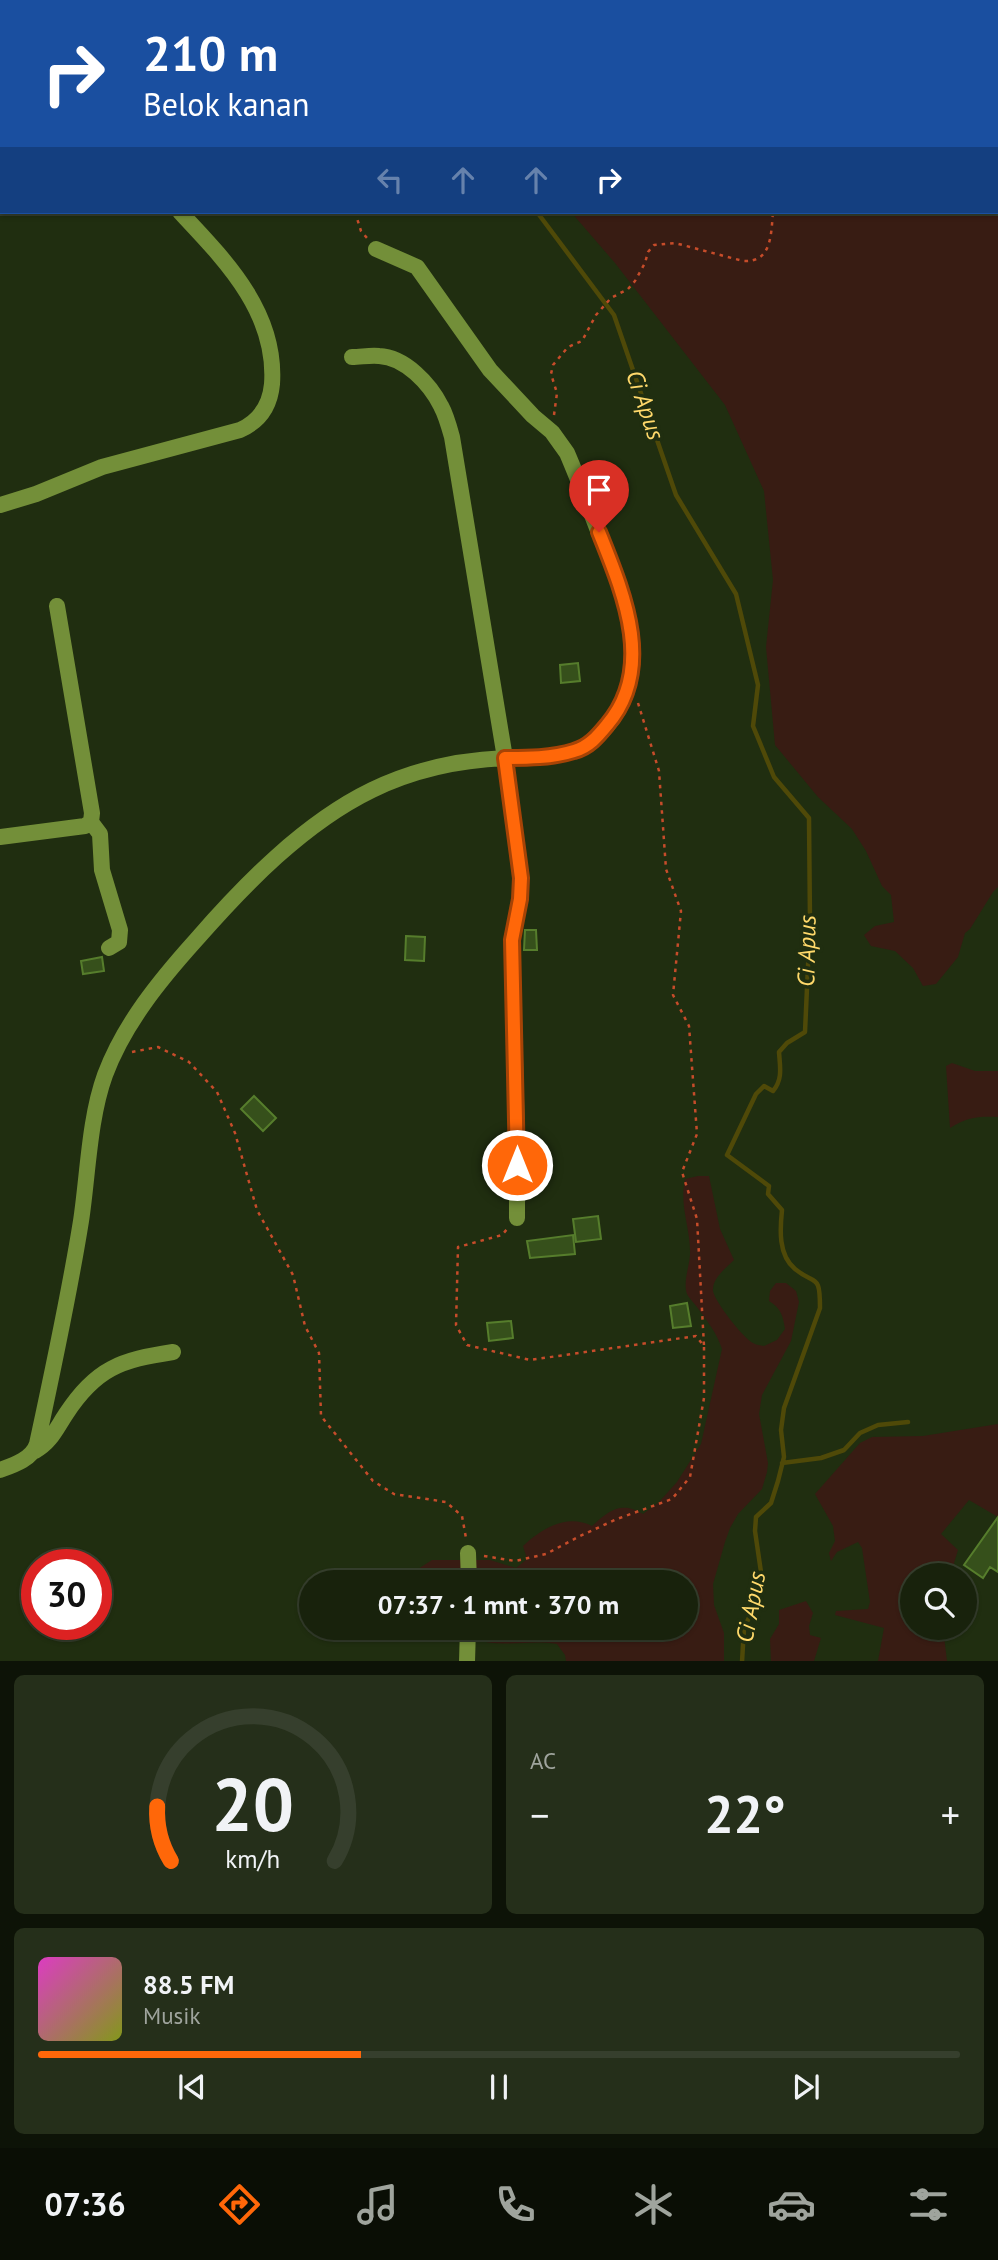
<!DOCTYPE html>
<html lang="id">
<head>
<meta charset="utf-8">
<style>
  body { margin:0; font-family:"PT Sans",sans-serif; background:#252f1a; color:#f1f3f6; height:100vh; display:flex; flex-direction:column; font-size:26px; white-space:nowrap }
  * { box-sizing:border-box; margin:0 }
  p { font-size:23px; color:#9fa49d }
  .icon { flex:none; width:38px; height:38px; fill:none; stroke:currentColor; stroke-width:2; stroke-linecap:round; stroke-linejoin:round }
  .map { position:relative; height:1661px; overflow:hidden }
  .side { display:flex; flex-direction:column; gap:14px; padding:14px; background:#0d1307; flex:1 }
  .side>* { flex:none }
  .guide { position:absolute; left:0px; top:0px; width:999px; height:214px; box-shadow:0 2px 5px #0004,0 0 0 2px #363f2d; background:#1a4fa0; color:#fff; overflow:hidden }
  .controls { position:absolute; left:900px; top:1563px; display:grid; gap:14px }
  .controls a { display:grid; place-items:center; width:77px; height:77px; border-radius:50%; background:#18220c; box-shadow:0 2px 5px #0004,0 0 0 2px #363f2d; font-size:35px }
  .speed { position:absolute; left:21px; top:1549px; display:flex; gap:14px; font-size:35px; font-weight:700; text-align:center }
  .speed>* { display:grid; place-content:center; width:91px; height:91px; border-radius:50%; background:#18220c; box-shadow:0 2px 5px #0004,0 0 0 2px #363f2d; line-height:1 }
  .speed .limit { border:10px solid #d22; background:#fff; color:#111 }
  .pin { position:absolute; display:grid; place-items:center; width:60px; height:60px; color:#fff; margin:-72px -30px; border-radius:50% 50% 50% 0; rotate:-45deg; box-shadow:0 0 7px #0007 }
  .pin .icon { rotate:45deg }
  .me { position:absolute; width:77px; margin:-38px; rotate:0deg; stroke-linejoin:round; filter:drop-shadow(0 0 5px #0008) }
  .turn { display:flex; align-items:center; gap:24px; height:147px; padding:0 28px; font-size:32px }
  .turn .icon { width:91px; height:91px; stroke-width:2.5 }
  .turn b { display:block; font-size:49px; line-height:60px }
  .lanes { display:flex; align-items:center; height:66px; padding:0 28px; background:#0003; justify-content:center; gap:35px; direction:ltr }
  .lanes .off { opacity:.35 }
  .big { font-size:52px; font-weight:700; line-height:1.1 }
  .side .widget { flex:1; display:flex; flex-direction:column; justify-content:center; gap:10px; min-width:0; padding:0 24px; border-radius:10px; background:#252f1a }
  .side .dial { align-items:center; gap:0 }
  .dial svg { height:182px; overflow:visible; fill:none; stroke:#363f2d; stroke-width:7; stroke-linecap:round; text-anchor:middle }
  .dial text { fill:#f1f3f6; stroke:none }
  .song { display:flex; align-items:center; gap:21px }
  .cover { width:84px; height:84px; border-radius:10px; background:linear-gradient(135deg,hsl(310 70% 55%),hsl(70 70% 35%)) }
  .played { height:7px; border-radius:4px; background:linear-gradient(90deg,#ff6709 35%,#363f2d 35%) }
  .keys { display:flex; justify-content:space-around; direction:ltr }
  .heat { display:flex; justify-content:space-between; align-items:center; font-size:38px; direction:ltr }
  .side .tiles { flex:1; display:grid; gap:14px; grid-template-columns:1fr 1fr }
  .widget:last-child { grid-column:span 2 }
  .trip { position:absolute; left:299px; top:1570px; width:399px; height:70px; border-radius:35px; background:#18220c; box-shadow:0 2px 5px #0004,0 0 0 2px #363f2d; font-weight:700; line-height:70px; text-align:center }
  .dock { display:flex; height:112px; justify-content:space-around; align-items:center; background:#0a0e05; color:#9fa49d }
  .dock .icon { width:49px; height:49px }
  .dock .on { color:#ff6709 }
  .dock b { font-size:32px; color:#f1f3f6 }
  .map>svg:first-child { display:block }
</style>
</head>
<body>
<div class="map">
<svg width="998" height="1662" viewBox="0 0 998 1662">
  <rect width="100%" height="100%" fill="#202e10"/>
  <path fill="#381c13" d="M 409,0 L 998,0 L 998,887 L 993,892 L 970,929 L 965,933 L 958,957 L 936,984 L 923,986 L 913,968 L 895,951 L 871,946 L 864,935 L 875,926 L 894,922 L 891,895 L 882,886 L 866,851 L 852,829 L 818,797 L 775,745 L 766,647 L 773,580 L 764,491 L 725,405 L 615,263 L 571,212 L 998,212 L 998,2 L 410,2 Z
    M 952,1063 L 975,1071 L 998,1071 L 998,1117 C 979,1116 967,1117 950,1128 L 946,1066 Z
    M 698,1176 L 709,1176 L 720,1229 L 734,1260 C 726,1268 712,1278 713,1291 C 715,1302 743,1338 753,1343 C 756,1345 760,1345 764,1346 L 777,1340 L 785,1329 C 783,1316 781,1308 769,1301 L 770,1291 L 776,1283 L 786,1283 L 796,1291 L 799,1302 L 791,1341 L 762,1395 L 759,1414 L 768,1463 L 767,1472 L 762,1489 L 738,1514 L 730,1528 L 725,1542 L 713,1584 L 714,1605 L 724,1633 L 724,1661 L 566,1661 L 565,1655 L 557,1644 C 530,1639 503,1648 477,1640 C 470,1638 464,1631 458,1628 L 686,1628 L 686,1582 L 416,1582 L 418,1569 L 432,1560 L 490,1560 L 516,1568 L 527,1559 L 523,1546 C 541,1529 567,1513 592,1526 C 610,1510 621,1501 643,1514 L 659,1502 L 677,1482 L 701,1444 L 722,1349 C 717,1333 707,1321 697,1307 C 694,1303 689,1298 687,1294 C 683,1282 689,1268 690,1255 C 691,1228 679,1207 685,1179 Z
    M 998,1424 L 998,1517 L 969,1500 L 941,1534 L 958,1550 L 954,1563 L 958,1575 L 912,1575 L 912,1628 L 943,1628 L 947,1661 L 878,1661 L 884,1628 L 835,1615 L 836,1611 L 868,1609 L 870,1602 L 862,1548 L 858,1542 L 837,1552 L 831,1561 L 829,1553 L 835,1541 L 833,1526 L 815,1494 L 860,1443 L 872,1437 L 923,1436 Z
    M 806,1601 L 813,1613 L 809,1626 L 810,1635 L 821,1638 L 814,1661 L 771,1661 L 770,1639 L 779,1624 L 779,1610 Z"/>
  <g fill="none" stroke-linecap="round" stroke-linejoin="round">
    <path stroke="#4f4908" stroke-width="4.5" d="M 373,0 L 374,2
      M 537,212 L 614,315 L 676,495 L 736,594 L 758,685 L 753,726 L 774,777 L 809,818 L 810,922 L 805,1032 L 787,1043 L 779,1052 C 780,1067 783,1079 773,1091 L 764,1086 L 756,1094 L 727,1155 L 769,1186 L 768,1194 L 782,1210 C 780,1229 778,1255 795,1269 C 816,1286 820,1273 820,1308 L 784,1408 L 781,1430 L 784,1457 L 778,1481 L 771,1503 L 756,1517 L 755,1531 L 762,1579 L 757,1601 L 744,1628 L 742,1662
      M 782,1463 L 821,1458 L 844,1450 L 860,1433 L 878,1425 L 908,1422"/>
  </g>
  <path fill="#36501b" stroke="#567d2c" stroke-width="2" d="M 578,663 L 580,681 L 561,683 L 560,665 Z
    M 525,930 L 536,930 L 537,950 L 524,950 Z
    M 406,936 L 425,937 L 424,961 L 405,960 Z
    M 102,957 L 104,971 L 83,974 L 81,961 Z
    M 254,1096 L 276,1118 L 263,1131 L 241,1109 Z
    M 598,1216 L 601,1239 L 576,1242 L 573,1219 Z
    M 573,1235 L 575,1254 L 530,1258 L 527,1241 Z
    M 687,1303 L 691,1326 L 673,1328 L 670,1306 Z
    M 511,1321 L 513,1338 L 489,1341 L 487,1323 Z
    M 998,1517 L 998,1572 L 990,1567 L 983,1578 L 964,1565 Z"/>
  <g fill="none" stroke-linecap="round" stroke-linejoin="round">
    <path stroke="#c64c2a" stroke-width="2.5" stroke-dasharray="3.5 5" stroke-linecap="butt" d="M 225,0 L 226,2
      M 607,0 L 620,2
      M 945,0 L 947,2
      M 855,2 L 861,0
      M 355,212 L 361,231 L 367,238
      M 554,415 L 557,393 L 551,374 L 553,365 L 568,347 L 582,341 L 596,315 L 611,298 L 628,289 L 635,281 L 645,263 L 648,252 L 654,245 L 675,243 L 743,261 C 772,263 771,234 773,212
      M 638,703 L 659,771 L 666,869 L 681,911 L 673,995 L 689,1026 L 697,1134 L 682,1172 L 697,1219 L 704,1346
      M 132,1052 L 158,1047 L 189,1062 L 217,1092 L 235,1133 L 257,1210 L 293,1275 L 305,1326 L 319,1353 L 321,1416 L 373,1481 L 394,1494 L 446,1502 L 462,1516 L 466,1538
      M 484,1556 L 515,1561 L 546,1554 L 580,1536 L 617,1519 L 672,1499 L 690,1477 L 704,1398 L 704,1346 L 696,1336 L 530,1360 L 467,1345 L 456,1325 L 458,1247 L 502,1235 L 508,1228"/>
    <path stroke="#738f39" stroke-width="16" d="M 42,0 L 42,2
      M 376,249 L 417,267 L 490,370 L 533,416 L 552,432 L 567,453 C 579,481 590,510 601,538 C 625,597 655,670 607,726 C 598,737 588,747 574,751 C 552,758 527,758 505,758 L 521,879 L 520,899 L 512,940 L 517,1138 L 517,1218
      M 0,505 L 36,494 L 102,467 L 240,430 C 260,421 270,406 272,384 C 277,312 225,260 180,212
      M 91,822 L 100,834 L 102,870 L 120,930 L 119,942 L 109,948
      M 0,837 L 85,826 L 91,822 L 92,813 L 57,606
      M 35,1451 C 51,1442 56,1429 66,1414 C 96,1368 121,1360 173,1352
      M 0,1470 C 14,1465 32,1459 37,1444 C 53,1370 69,1296 81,1221 C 88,1175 89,1119 105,1075 C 124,1024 160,980 196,940 C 245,884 304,823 372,790 C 413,770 459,760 505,758 L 452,437 C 449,426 446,415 441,406 C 430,384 405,357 379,356 C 370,355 361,357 352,357
      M 468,1553 L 469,1582
      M 467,1662 L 468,1628"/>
  </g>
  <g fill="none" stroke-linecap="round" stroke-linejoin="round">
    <defs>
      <path id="route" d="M 517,1165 L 512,940 L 520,899 L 521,878 L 505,758 C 527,758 552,758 574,751 C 589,747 598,736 607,725 C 656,668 623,592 599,532"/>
    </defs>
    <use href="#route" stroke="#a64306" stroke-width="18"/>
    <use href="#route" stroke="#ff6709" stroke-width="12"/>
  </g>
  <g text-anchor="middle" stroke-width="7" stroke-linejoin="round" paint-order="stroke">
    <g font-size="24" font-style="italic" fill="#ffd96b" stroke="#202e10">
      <text transform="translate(645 405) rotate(71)" y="8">Ci Apus</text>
      <text transform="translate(807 951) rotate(-89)" y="8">Ci Apus</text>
      <text transform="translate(751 1607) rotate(-79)" y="8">Ci Apus</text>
    </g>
  </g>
</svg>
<div class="controls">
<a><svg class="icon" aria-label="search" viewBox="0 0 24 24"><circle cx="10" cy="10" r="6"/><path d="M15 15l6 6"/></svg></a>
</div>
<div class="speed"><div class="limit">30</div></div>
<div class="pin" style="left:599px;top:532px;background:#d93025"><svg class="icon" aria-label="arrive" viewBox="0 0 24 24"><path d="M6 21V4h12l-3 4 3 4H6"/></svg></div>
<svg class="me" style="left:517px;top:1165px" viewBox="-20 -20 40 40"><circle r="17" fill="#ff6709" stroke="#fff" stroke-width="3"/><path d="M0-11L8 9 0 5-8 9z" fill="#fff"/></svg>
<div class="trip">07:37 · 1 mnt · 370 m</div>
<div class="guide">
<div class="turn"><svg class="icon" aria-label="right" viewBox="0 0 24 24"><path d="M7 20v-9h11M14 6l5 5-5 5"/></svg><div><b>210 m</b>Belok kanan</div></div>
<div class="lanes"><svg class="icon off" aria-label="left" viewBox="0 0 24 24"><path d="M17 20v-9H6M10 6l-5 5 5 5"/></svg><svg class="icon off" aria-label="ahead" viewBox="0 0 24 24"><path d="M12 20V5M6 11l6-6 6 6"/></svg><svg class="icon off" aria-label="ahead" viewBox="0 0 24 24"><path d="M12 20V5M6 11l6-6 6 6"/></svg><svg class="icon" aria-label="right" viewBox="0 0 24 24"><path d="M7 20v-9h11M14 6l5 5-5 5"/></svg></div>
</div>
</div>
<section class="side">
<div class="tiles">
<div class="widget dial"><svg viewBox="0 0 100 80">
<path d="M14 69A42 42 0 1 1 86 69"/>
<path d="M14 69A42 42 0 0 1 8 45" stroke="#ff6709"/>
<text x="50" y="56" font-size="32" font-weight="700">20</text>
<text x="50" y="72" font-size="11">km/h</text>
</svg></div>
<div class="widget"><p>AC</p>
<div class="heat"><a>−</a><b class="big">22°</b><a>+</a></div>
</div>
<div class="widget">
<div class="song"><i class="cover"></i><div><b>88.5 FM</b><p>Musik</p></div></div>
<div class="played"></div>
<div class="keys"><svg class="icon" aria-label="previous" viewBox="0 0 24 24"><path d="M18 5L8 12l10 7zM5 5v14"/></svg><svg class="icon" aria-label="pause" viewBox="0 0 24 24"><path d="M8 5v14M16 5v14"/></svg><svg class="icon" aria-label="next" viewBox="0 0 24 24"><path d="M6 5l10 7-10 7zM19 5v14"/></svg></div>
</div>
</div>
</section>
<nav class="dock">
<b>07:36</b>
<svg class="icon on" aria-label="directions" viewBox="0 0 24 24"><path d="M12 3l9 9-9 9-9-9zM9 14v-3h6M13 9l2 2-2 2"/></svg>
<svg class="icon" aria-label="music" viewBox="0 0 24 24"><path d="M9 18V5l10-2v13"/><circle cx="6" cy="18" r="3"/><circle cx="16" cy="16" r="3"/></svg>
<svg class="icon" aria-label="phone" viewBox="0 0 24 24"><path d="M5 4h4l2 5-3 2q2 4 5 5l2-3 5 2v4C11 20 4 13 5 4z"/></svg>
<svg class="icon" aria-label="climate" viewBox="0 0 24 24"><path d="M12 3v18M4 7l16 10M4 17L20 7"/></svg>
<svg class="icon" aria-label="car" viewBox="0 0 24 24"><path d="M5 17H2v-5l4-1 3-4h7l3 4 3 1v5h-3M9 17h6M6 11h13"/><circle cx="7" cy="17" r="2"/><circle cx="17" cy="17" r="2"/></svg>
<svg class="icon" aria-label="filters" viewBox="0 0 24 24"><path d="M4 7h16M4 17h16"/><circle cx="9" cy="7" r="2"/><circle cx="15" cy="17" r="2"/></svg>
</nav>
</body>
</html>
